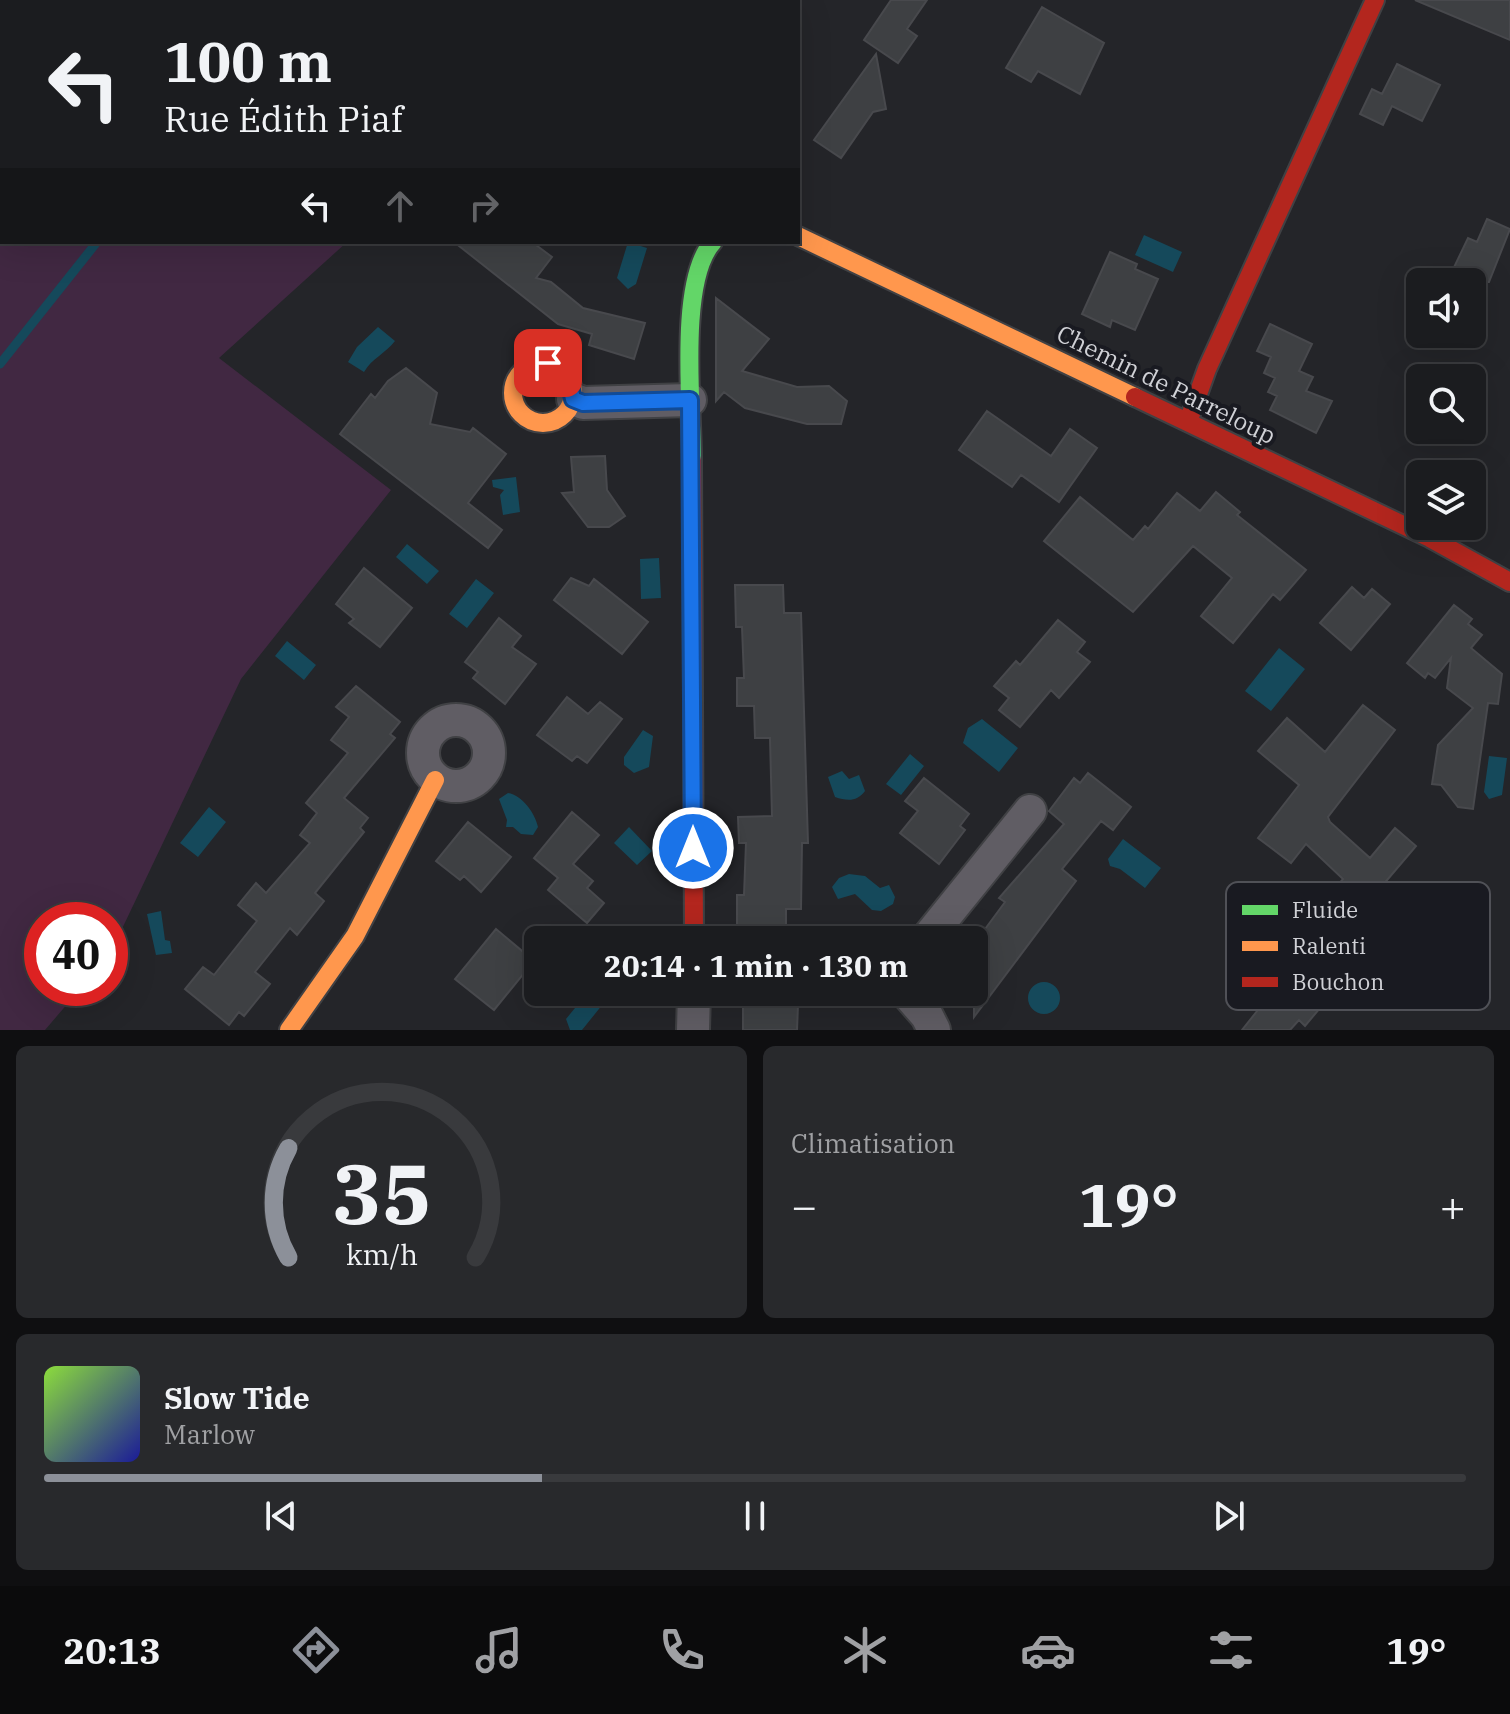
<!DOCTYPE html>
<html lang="fr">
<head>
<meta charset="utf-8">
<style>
  body { margin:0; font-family:"IBM Plex Serif",serif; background:#28292c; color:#f1f3f6; height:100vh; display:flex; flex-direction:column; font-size:30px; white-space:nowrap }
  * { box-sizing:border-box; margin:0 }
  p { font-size:26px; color:#a0a1a4 }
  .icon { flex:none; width:44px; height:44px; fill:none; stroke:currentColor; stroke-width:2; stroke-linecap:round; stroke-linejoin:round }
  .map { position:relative; height:1030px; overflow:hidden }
  .sheet { display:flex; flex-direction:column; gap:16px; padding:16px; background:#0f0f11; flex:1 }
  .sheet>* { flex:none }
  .guide { position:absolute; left:0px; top:0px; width:800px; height:244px; box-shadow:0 8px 32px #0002,0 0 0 2px #393a3d; background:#1b1c1f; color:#f1f3f6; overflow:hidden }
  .controls { position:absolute; left:1406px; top:268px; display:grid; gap:16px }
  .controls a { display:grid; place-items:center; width:80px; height:80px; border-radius:12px; background:#1b1c1f; box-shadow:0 8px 32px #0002,0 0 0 2px #393a3d; font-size:40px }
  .speed { position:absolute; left:24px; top:902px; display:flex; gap:16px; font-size:40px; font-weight:700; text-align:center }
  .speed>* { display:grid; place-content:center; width:104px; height:104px; border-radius:50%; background:#1b1c1f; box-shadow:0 8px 32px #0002,0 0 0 2px #393a3d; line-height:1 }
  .speed .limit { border:12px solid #d22; background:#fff; color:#111 }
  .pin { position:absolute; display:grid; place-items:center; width:68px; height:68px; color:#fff; margin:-34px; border-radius:16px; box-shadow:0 4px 12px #0006 }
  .me { position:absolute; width:88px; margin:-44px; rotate:0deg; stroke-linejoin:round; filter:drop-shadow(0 0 6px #0008) }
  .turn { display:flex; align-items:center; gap:28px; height:168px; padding:0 32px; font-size:36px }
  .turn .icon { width:104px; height:104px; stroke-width:2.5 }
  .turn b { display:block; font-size:56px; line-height:68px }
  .lanes { display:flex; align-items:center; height:76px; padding:0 32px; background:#0003; justify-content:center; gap:40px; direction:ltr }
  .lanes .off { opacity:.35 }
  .big { font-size:60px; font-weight:800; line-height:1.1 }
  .sheet .widget { flex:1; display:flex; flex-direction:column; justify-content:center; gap:12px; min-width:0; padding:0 28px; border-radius:12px; background:#28292c }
  .sheet .dial { align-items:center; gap:0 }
  .dial svg { height:208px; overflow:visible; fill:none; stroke:#393a3d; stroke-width:7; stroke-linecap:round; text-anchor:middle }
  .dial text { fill:#f1f3f6; stroke:none }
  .song { display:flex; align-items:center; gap:24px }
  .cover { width:96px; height:96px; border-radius:12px; background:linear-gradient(135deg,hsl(90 70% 55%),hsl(240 70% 35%)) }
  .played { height:8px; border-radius:4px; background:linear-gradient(90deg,#8c9099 35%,#393a3d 35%) }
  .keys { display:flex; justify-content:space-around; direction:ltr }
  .heat { display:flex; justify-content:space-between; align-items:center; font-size:44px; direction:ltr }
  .sheet .tiles { flex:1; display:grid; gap:16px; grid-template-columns:1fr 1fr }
  .widget:last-child { grid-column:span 2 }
  .trip { position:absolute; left:524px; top:926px; width:464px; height:80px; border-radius:12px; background:#1b1c1f; box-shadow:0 8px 32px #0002,0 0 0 2px #393a3d; font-weight:800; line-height:80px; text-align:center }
  .tab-bar { display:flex; height:128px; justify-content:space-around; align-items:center; background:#0b0b0c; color:#a0a1a4 }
  .tab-bar .icon { width:56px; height:56px }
  .tab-bar .on { color:#8c9099 }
  .tab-bar b { font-size:36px; color:#f1f3f6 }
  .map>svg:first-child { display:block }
</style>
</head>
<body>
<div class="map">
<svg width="1510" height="1030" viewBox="0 0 1510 1030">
  <rect width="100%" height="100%" fill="#242529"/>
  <path fill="#412842" d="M 0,0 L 91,2 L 2,2 L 2,242 L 347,242 L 219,358 L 391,490 L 241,679 L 110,954 L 110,920 L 42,920 L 42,988 L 81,988 L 45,1030 L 0,1030 Z"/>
  <path fill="#15495b" d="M 1144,235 L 1182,252 L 1173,272 L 1135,255 Z
    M 628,242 L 647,248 L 636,284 L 628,289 L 617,278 Z
    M 378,327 L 395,341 C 385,354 372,358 364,372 L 348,362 L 357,347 Z
    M 516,477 L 520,512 L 503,515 L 500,495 L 504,490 L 493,487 L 492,480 Z
    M 407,544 L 439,571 L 427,584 L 396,557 Z
    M 659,558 L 661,598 L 641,599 L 640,559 Z
    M 476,579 L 494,593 L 467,628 L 449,614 Z
    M 287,641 L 316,665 L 304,680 L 275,656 Z
    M 1279,648 L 1305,669 L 1271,711 L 1245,691 Z
    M 982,719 L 1018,748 L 999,772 L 963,743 L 968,728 Z
    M 643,730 L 653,736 L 649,767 L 634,773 L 624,765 L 624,757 Z
    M 910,754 L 924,766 L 901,795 L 886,784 Z
    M 1489,756 L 1507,758 L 1502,795 L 1489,799 L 1484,792 Z
    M 842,771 L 849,779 L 859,775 L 865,791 C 857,802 847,801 835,797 L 828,777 Z
    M 508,793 C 522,795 535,813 538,827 L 533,835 L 521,834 L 513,827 L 506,827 L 507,820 L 499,799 Z
    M 209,807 L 226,822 L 198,857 L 180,843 Z
    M 629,827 L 652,851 L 637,865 L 614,843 Z
    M 1123,839 L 1161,868 L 1145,888 L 1120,869 L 1110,866 L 1108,859 Z
    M 849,874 L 865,876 L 880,888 L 889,885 L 895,897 L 893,904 L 881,911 L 872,910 L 855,894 L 838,899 L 832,887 L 839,878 Z
    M 161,911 L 165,940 L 170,941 L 172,953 L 156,955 L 147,914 Z
    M1028 998a16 16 0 1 1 32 0a16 16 0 1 1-32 0Z
    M 588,992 L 597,992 L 607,999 L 582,1030 L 570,1030 L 566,1019 Z"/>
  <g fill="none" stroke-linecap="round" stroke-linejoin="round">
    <path stroke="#15495b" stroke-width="9" d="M 287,2 L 289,0
      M 0,364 L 97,242"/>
  </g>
  <path fill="#3e4043" stroke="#48494d" stroke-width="2" d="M 891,0 L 927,0 L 907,29 L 917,36 L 898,63 L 864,40 Z
    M 1415,0 L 1510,0 L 1510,40 Z
    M 1042,7 L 1104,43 L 1080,94 L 1038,71 L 1031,82 L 1006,68 Z
    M 876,54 L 886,109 L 873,112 L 841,158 L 814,140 Z
    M 1397,64 L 1440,85 L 1422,121 L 1392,106 L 1383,125 L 1360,114 L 1372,89 L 1382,94 Z
    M 1487,219 L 1510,229 L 1489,282 L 1447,282 L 1468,238 L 1477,242 Z
    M 454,242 L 532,242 L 552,257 L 536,278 L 551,282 L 583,308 L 645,323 L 634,359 L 589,345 L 592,334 L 558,324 Z
    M 1110,252 L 1137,264 L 1135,269 L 1158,279 L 1135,330 L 1112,320 L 1110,327 L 1082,314 Z
    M 716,298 L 769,339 L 742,371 L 797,387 L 829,386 L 847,401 L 841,424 L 807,424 L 745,408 L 724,392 L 716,401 Z
    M 1270,324 L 1312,344 L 1299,371 L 1313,377 L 1306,391 L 1332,401 L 1316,433 L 1270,410 L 1277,396 L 1268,392 L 1275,378 L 1264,373 L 1271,357 L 1257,351 Z
    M 406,368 L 437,393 L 430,424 L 470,432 L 473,428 L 506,454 L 468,503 L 502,530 L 488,548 L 340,434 L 371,394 L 375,398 L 388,381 Z
    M 987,411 L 1051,456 L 1070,429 L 1097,448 L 1059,502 L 1021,475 L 1012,487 L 959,450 Z
    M 605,456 L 607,490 L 625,516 L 609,527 L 588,527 L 562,493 L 574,492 L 571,457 Z
    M 1216,492 L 1240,512 L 1237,515 L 1306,570 L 1280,600 L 1273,594 L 1233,643 L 1201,616 L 1232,578 L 1193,546 L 1133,612 L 1044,541 L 1080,497 L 1133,540 L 1145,526 L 1148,529 L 1177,493 L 1200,511 Z
    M 364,568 L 412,608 L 380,647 L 349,623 L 354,619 L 336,604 Z
    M 571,578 L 589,586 L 594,579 L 648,622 L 622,654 L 554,600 Z
    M 735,585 L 783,585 L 784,613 L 801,613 L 808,843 L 802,843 L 801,909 L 786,909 L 786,938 L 737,938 L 737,895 L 744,895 L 746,843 L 739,843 L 738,817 L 772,816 L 770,738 L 755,738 L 754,706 L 737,706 L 737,678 L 744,678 L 742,627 L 736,627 Z
    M 1352,587 L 1364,598 L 1372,589 L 1390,604 L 1351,650 L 1320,623 Z
    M 1454,605 L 1472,619 L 1468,624 L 1482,635 L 1471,648 L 1502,674 L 1498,704 L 1488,703 L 1473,809 L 1458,807 L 1441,785 L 1432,784 L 1438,745 L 1473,708 L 1447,688 L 1451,658 L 1435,678 L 1428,673 L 1425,678 L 1407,663 Z
    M 499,618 L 521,636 L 512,647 L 536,664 L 505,704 L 473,678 L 478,672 L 465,662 Z
    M 1058,620 L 1085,642 L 1077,652 L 1090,662 L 1059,698 L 1051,690 L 1020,727 L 999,710 L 1009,698 L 994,686 L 1016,661 L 1020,665 Z
    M 356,686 L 400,722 L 390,734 L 395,738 L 344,798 L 368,818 L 360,828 L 364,832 L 315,893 L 324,901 L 297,935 L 290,928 L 255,972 L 270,984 L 244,1016 L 239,1012 L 229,1025 L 185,989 L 203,967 L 214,975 L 257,921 L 238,905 L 256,883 L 266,893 L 310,843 L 300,835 L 317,813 L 306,803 L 348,753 L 331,740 L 349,717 L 336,707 Z
    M 567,697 L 588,714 L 600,702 L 622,719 L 587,763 L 577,756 L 572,761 L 537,735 Z
    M 1363,705 L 1395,730 L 1328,817 L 1330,822 L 1370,858 L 1395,828 L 1416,846 L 1382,886 L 1387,891 L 1365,917 L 1333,891 L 1343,879 L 1306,844 L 1291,863 L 1258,838 L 1299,785 L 1258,751 L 1287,718 L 1325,752 Z
    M 1088,773 L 1131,807 L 1113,830 L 1101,821 L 1062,869 L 1076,881 L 974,1017 L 974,944 L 1005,902 L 999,898 L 1064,824 L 1049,811 L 1074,778 L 1080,783 Z
    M 924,778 L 969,814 L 960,826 L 965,830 L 939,864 L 900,833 L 918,811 L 905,801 Z
    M 572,812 L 599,835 L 573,864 L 593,881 L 587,888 L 604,903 L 587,923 L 548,890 L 558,878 L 534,858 Z
    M 468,822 L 511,857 L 481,892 L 464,876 L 460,880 L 436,861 Z
    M 496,929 L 534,961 L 494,1010 L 455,979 Z
    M 1310,947 L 1334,966 L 1325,978 L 1330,982 L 1318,996 L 1325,1002 L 1305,1026 L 1299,1020 L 1290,1030 L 1242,1030 L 1269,996 L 1263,991 L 1289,959 L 1296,965 Z
    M 743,1005 L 798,1005 L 797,1030 L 743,1030 Z"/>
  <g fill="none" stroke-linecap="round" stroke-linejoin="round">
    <defs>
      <path id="street" d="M 141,0 L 146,2
        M 254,2 L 258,0
        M 573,399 L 583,403 L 690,400
        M423 753a33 33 0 1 1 66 0a33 33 0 1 1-66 0Z
        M 926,940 L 1030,811
        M 906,992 L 927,1016 L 934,1030
        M 693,1030 L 694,992"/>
      <path id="fast" d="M 692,460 C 692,407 678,280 713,242"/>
      <path id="slow" d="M 798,236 L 1135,397
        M513 393a30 30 0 1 1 60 0a30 30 0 1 1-60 0Z
        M 289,1030 L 355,936 L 435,780"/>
      <path id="jam" d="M 1135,397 L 1430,538 L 1510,582
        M 1188,422 L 1207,369 L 1375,0
        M 692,460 L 694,940"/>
    </defs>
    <use href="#street" stroke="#404144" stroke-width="36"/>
    <use href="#fast" stroke="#404144" stroke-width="22"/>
    <use href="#slow" stroke="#404144" stroke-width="22"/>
    <use href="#jam" stroke="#404144" stroke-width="22"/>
    <use href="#street" stroke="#605d64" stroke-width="32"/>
    <use href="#fast" stroke="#63d668" stroke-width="18"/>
    <use href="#slow" stroke="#ff974d" stroke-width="18"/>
    <use href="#jam" stroke="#b3261e" stroke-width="18"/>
  </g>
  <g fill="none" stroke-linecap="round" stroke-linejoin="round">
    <defs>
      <path id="route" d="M 548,363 L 568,376 L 573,399 L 583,403 L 690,400 L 693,848"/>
    </defs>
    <use href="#route" stroke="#114b97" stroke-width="20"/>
    <use href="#route" stroke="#1a73e8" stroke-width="14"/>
  </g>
  <g text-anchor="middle" stroke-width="8" stroke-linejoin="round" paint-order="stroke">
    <g font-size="24" fill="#d0d1d6" stroke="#191a21">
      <text transform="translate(1166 385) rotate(26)" y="8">Chemin de Parreloup</text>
    </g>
  </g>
  <rect x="1226" y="882" width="264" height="128" rx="12" fill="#191a21" stroke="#505157" stroke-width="2"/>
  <rect x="1242" y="905" width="36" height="10" fill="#63d668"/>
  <rect x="1242" y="941" width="36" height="10" fill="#ff974d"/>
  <rect x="1242" y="977" width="36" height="10" fill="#b3261e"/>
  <g font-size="22" fill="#d0d1d6">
    <text x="1292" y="918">Fluide</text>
    <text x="1292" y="954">Ralenti</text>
    <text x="1292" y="990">Bouchon</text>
  </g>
</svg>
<div class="controls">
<a><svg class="icon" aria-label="sound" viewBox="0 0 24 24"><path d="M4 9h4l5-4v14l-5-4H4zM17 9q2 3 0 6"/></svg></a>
<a><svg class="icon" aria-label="search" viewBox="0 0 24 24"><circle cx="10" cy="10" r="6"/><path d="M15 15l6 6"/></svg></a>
<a><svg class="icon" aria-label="layers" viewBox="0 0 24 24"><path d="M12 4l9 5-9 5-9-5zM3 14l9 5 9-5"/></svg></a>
</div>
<div class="speed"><div class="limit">40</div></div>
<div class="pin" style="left:548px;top:363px;background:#d93025"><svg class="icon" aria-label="arrive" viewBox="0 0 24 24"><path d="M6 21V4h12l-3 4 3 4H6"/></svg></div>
<svg class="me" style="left:693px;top:848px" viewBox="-20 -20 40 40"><circle r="17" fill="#1a73e8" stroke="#fff" stroke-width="3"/><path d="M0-11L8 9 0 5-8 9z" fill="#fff"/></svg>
<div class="trip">20:14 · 1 min · 130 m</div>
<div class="guide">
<div class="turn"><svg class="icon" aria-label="left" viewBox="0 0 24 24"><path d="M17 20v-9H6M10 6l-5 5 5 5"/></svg><div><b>100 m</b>Rue Édith Piaf</div></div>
<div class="lanes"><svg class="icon" aria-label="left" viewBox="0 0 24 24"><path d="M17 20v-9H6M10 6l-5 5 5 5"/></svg><svg class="icon off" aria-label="ahead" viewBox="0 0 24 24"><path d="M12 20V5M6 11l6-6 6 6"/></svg><svg class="icon off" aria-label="right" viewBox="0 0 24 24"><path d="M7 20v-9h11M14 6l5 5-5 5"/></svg></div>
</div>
</div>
<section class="sheet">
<div class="tiles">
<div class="widget dial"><svg viewBox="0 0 100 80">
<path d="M14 69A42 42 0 1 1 86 69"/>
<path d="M14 69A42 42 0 0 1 14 27" stroke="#8c9099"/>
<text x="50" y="56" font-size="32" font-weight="700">35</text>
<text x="50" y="72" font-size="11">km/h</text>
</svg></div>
<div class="widget"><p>Climatisation</p>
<div class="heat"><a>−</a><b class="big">19°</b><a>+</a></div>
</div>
<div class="widget">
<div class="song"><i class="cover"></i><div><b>Slow Tide</b><p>Marlow</p></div></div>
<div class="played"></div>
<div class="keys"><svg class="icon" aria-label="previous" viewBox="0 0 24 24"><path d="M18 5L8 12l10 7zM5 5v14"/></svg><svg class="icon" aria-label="pause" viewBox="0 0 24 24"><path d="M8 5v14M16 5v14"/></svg><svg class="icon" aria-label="next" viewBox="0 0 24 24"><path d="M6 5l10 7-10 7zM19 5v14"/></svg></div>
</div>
</div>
</section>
<nav class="tab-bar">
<b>20:13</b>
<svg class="icon on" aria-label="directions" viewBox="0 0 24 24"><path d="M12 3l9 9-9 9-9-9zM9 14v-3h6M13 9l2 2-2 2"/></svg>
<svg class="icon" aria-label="music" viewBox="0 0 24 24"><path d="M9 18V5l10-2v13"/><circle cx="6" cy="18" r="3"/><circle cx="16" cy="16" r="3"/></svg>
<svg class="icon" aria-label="phone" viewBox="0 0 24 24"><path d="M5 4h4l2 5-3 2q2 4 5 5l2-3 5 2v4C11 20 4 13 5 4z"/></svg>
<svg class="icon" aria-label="climate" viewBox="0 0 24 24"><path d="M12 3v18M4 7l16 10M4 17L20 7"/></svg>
<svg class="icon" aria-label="car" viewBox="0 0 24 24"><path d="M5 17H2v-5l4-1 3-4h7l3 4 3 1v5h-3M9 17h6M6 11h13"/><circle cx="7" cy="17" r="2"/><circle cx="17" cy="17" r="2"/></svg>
<svg class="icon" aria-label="filters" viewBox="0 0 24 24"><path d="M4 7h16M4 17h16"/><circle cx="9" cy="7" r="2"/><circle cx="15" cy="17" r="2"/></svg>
<b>19°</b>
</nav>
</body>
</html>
